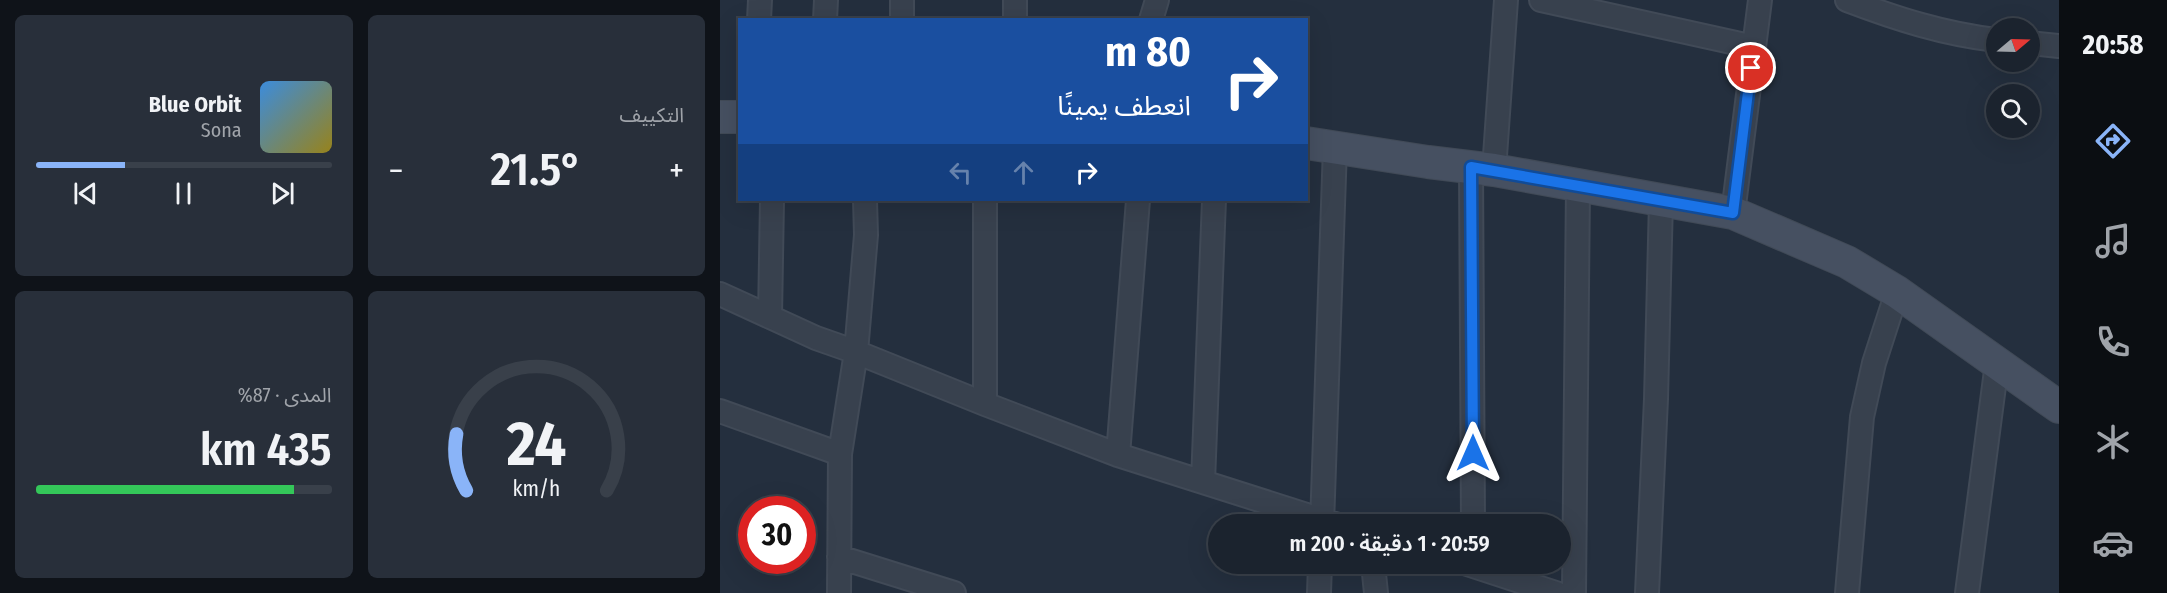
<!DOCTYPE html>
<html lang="ar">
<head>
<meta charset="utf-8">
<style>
  body { margin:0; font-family:"Fira Sans Condensed","Noto Sans Arabic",sans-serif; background:#282f3a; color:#f1f3f6; direction:rtl; height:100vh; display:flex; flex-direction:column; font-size:22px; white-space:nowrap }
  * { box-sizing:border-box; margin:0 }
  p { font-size:20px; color:#a0a4aa }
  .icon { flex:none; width:33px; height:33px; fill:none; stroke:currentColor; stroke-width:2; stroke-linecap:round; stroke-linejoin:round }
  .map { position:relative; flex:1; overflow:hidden; direction:ltr }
  .side { display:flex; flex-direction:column; gap:15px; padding:15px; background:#0f1319; width:720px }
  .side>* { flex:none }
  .guide { position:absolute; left:18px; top:18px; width:570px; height:183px; border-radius:0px; box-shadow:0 6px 24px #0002,0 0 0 2px #39404a; direction:rtl; background:#1a4fa0; color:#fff; overflow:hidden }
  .needle { width:39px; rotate:71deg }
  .controls { position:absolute; left:1266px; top:18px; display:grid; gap:12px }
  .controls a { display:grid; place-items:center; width:54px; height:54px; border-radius:50%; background:#1b232e; box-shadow:0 6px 24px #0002,0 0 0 2px #39404a; font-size:30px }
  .speed { position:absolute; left:18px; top:496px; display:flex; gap:12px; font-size:30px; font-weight:700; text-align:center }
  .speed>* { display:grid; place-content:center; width:78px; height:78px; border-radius:50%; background:#1b232e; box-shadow:0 6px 24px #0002,0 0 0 2px #39404a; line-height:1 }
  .speed .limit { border:9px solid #d22; background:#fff; color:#111 }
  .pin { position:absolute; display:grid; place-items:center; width:51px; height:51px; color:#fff; margin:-26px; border:3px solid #fff; border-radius:50%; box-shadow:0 2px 6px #0007 }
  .me { position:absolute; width:66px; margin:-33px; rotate:0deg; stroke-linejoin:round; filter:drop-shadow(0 0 4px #0008) }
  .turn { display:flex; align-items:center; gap:21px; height:126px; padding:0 18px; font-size:27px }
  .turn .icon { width:78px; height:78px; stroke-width:2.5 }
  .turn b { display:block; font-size:42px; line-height:51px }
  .lanes { display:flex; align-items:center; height:57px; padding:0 18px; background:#0003; justify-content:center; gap:30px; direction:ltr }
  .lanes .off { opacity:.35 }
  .big { font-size:45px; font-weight:600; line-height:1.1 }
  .side .tile { flex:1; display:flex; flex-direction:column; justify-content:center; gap:9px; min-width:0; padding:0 21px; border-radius:9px; background:#282f3a }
  .side .dial { align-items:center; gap:0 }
  .dial svg { height:156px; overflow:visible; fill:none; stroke:#39404a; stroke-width:7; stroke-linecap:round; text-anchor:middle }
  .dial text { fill:#f1f3f6; stroke:none }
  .song { display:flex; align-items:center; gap:18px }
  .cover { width:72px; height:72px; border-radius:9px; background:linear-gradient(135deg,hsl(210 70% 55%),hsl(50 70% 35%)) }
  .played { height:6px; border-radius:3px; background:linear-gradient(90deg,#8ab4f8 30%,#39404a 30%) }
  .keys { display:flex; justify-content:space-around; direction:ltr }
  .heat { display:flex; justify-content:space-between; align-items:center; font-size:33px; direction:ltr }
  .charge { height:9px; border-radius:4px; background:linear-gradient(90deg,#34c759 87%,#39404a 0) }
  .side .tiles { flex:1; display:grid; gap:15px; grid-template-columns:repeat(2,1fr) }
  .trip { position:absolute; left:488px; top:514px; width:363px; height:60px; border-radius:30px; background:#1b232e; box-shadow:0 6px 24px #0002,0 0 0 2px #39404a; font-weight:600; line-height:60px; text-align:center; direction:rtl }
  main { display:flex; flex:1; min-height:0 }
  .menu { display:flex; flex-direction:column; width:108px; justify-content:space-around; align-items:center; background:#0b0e12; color:#a0a4aa }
  .menu .icon { width:42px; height:42px }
  .menu .selected { color:#8ab4f8 }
  .menu b { font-size:27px; color:#f1f3f6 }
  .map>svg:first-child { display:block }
</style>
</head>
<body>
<main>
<nav class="menu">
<b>20:58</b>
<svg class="icon selected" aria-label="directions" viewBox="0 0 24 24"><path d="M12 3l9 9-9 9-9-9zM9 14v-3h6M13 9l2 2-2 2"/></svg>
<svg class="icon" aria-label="music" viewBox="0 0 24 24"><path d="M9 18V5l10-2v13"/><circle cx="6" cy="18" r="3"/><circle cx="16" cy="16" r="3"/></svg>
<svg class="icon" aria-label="phone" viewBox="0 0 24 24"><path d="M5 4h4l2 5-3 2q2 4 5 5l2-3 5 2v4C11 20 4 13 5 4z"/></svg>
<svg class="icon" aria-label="climate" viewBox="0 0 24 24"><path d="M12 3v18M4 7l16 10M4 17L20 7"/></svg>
<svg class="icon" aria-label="car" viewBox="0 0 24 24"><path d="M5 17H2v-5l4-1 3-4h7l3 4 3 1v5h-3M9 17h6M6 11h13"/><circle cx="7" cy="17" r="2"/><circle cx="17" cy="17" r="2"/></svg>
</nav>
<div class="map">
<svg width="1339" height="593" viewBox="0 0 1339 593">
  <rect width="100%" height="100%" fill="#242f3e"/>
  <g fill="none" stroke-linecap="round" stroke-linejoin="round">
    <defs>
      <path id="street" d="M 295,0 L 295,20
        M 821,0 L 1034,47
        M 1127,0 C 1177,19 1224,34 1276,40
        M 39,20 L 40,0
        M 105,20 L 106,0
        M 182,20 L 182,0
        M 431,20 L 437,0
        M 1310,43 L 1339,46
        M 751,167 L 753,525
        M 774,170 L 786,0
        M 1013,213 L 1040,0
        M 0,294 L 96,338 L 136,352 L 265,404 L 398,455 L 618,525
        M 50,317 L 52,200
        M 265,404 L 265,200
        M 0,411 L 120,454
        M 398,455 L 418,200
        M 483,482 L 494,200
        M 602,525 L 615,147
        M 119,557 L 234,593
        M 653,564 L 656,593
        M 747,564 L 836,593
        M 119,593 L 120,454 L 136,352 L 146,235 L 145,200
        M 599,593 L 600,564
        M 854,593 L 858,186
        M 927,593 L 936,399 L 941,201
        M 1127,593 L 1142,417 L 1154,363 L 1177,292
        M 1247,593 L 1277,363"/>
      <path id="secondary" d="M 0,117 L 20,117
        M 586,143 L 708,162 L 774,170 L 1013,213 L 1127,262 L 1177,292 L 1339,407"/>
    </defs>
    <use href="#street" stroke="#414a57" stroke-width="26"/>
    <use href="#secondary" stroke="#414a57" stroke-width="34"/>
    <use href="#street" stroke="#38414e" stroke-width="22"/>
    <use href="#secondary" stroke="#465061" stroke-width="32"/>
  </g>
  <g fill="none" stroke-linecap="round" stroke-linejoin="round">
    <defs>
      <path id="route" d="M 753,453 L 751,167 L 1013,213 L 1031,68"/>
    </defs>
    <use href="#route" stroke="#114b97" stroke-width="15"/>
    <use href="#route" stroke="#1a73e8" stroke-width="10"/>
  </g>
</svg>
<div class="controls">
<a><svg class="needle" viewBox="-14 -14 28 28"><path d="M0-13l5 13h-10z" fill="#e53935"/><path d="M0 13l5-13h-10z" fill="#a0a4aa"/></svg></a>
<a><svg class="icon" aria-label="search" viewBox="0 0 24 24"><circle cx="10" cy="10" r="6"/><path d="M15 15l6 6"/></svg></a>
</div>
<div class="speed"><div class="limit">30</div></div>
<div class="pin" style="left:1031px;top:68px;background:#d93025"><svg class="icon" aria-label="arrive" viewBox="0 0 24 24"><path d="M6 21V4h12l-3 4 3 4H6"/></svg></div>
<svg class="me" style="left:753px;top:453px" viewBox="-20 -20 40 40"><path d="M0-17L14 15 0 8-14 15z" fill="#1a73e8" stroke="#fff" stroke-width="4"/></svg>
<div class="trip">20:59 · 1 دقيقة · 200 m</div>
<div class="guide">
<div class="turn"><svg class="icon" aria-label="right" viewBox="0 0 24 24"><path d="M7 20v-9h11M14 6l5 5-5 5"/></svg><div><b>80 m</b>انعطف يمينًا</div></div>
<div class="lanes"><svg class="icon off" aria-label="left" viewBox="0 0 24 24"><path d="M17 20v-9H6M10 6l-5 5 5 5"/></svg><svg class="icon off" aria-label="ahead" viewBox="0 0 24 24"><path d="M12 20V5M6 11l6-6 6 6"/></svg><svg class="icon" aria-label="right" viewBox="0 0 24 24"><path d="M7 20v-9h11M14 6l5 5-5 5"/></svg></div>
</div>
</div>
<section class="side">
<div class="tiles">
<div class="tile"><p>التكييف</p>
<div class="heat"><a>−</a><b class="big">21.5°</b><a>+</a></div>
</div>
<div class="tile">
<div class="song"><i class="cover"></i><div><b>Blue Orbit</b><p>Sona</p></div></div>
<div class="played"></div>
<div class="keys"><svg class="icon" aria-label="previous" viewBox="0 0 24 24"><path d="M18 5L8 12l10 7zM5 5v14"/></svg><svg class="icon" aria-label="pause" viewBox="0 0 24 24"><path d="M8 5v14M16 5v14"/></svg><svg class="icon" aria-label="next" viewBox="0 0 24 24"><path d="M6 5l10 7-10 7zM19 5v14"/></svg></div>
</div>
<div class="tile dial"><svg viewBox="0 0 100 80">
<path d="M14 69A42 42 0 1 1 86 69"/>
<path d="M14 69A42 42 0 0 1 9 40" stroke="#8ab4f8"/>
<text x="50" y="56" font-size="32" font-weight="700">24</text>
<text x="50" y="72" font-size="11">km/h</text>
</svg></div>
<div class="tile"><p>المدى · 87%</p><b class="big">435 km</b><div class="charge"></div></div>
</div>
</section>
</main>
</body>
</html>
